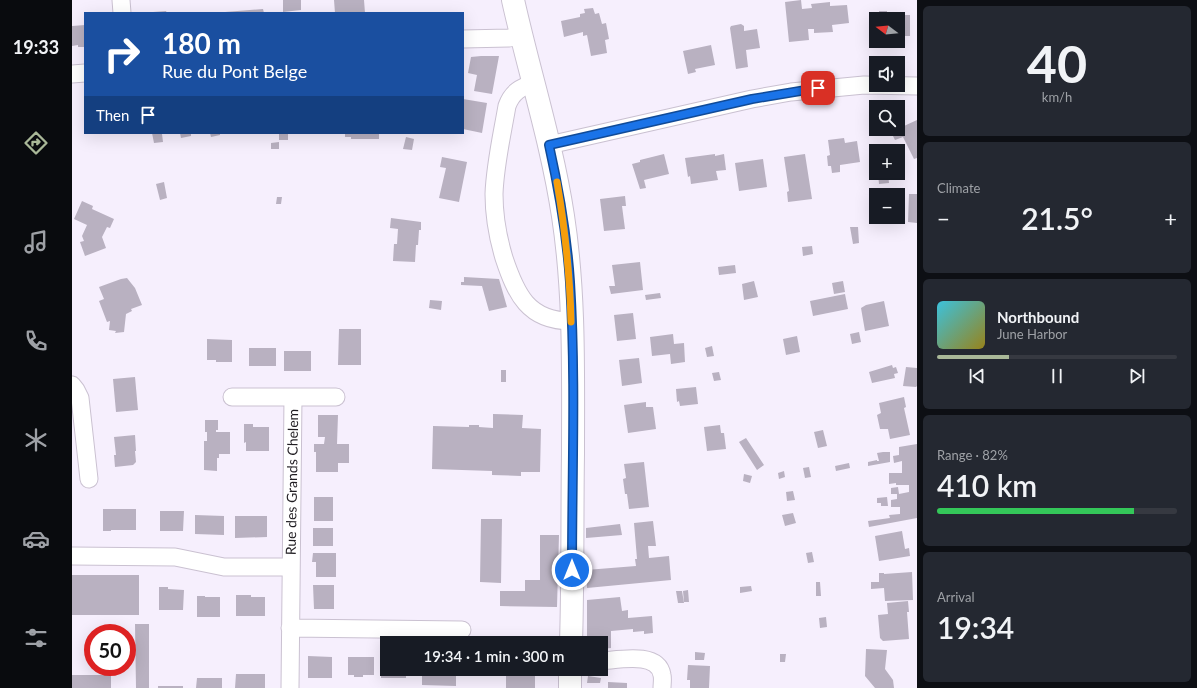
<!DOCTYPE html>
<html lang="en">
<head>
<meta charset="utf-8">
<style>
  body { margin:0; font-family:Lato,sans-serif; background:#242831; color:#f1f3f6; height:100vh; display:flex; flex-direction:column; font-size:15px; white-space:nowrap }
  * { box-sizing:border-box; margin:0 }
  p { font-size:13px; color:#9ea1a6 }
  .icon { flex:none; width:22px; height:22px; fill:none; stroke:currentColor; stroke-width:2; stroke-linecap:round; stroke-linejoin:round }
  .map { position:relative; flex:1; overflow:hidden }
  .panel { display:flex; flex-direction:column; gap:6px; padding:6px; background:#0d0f14; width:280px }
  .panel>* { flex:none }
  .banner { position:absolute; left:12px; top:12px; width:380px; height:122px; border-radius:0px; box-shadow:0 4px 16px #0002; background:#1a4fa0; color:#fff; overflow:hidden }
  .needle { width:26px; rotate:286deg }
  .fabs { position:absolute; left:797px; top:12px; display:grid; gap:8px }
  .fabs a { display:grid; place-items:center; width:36px; height:36px; border-radius:0px; background:#171b24; box-shadow:0 4px 16px #0002; font-size:20px }
  .speed { position:absolute; left:12px; top:624px; display:flex; gap:8px; font-size:20px; font-weight:700; text-align:center }
  .speed>* { display:grid; place-content:center; width:52px; height:52px; border-radius:50%; background:#171b24; box-shadow:0 4px 16px #0002; line-height:1 }
  .speed .limit { border:6px solid #d22; background:#fff; color:#111 }
  .pin { position:absolute; display:grid; place-items:center; width:34px; height:34px; color:#fff; margin:-17px; border-radius:8px; box-shadow:0 2px 6px #0006 }
  .me { position:absolute; width:44px; margin:-22px; rotate:0deg; stroke-linejoin:round; filter:drop-shadow(0 0 3px #0008) }
  .turn { display:flex; align-items:center; gap:14px; height:84px; padding:0 12px; font-size:18px }
  .turn .icon { width:52px; height:52px; stroke-width:2.5 }
  .turn b { display:block; font-size:28px; line-height:34px }
  .then { display:flex; align-items:center; height:38px; padding:0 12px; background:#0003; gap:8px; font-size:15px }
  .big { font-size:30px; font-weight:600; line-height:1.1 }
  .panel .widget { flex:1; display:flex; flex-direction:column; justify-content:center; gap:6px; min-width:0; padding:0 14px; border-radius:6px; background:#242831 }
  .panel .dial { align-items:center; gap:0 }
  .dial b { font-size:52px; line-height:1 }
  .song { display:flex; align-items:center; gap:12px }
  .cover { width:48px; height:48px; border-radius:6px; background:linear-gradient(135deg,hsl(190 70% 55%),hsl(50 70% 35%)) }
  .played { height:4px; border-radius:2px; background:linear-gradient(90deg,#a9b898 30%,#363941 30%) }
  .keys { display:flex; justify-content:space-around; direction:ltr }
  .heat { display:flex; justify-content:space-between; align-items:center; font-size:22px; direction:ltr }
  .charge { height:6px; border-radius:3px; background:linear-gradient(90deg,#34c759 82%,#363941 0) }
  .trip { position:absolute; left:308px; top:636px; width:228px; height:40px; border-radius:0px; background:#171b24; box-shadow:0 4px 16px #0002; font-weight:600; line-height:40px; text-align:center }
  main { display:flex; flex:1; min-height:0 }
  .dock { display:flex; flex-direction:column; width:72px; justify-content:space-around; align-items:center; background:#090b0e; color:#9ea1a6 }
  .dock .icon { width:28px; height:28px }
  .dock .on { color:#a9b898 }
  .dock b { font-size:18px; color:#f1f3f6 }
  .map>svg:first-child { display:block }
</style>
</head>
<body>
<main>
<nav class="dock">
<b>19:33</b>
<svg class="icon on" aria-label="directions" viewBox="0 0 24 24"><path d="M12 3l9 9-9 9-9-9zM9 14v-3h6M13 9l2 2-2 2"/></svg>
<svg class="icon" aria-label="music" viewBox="0 0 24 24"><path d="M9 18V5l10-2v13"/><circle cx="6" cy="18" r="3"/><circle cx="16" cy="16" r="3"/></svg>
<svg class="icon" aria-label="phone" viewBox="0 0 24 24"><path d="M5 4h4l2 5-3 2q2 4 5 5l2-3 5 2v4C11 20 4 13 5 4z"/></svg>
<svg class="icon" aria-label="climate" viewBox="0 0 24 24"><path d="M12 3v18M4 7l16 10M4 17L20 7"/></svg>
<svg class="icon" aria-label="car" viewBox="0 0 24 24"><path d="M5 17H2v-5l4-1 3-4h7l3 4 3 1v5h-3M9 17h6M6 11h13"/><circle cx="7" cy="17" r="2"/><circle cx="17" cy="17" r="2"/></svg>
<svg class="icon" aria-label="filters" viewBox="0 0 24 24"><path d="M4 7h16M4 17h16"/><circle cx="9" cy="7" r="2"/><circle cx="15" cy="17" r="2"/></svg>
</nav>
<div class="map">
<svg width="845" height="688" viewBox="0 0 845 688">
  <rect width="100%" height="100%" fill="#f6effd"/>
  <path fill="#b9b1c1" d="M 211,0 L 229,0 L 229,10 L 211,12 Z
    M 262,0 L 292,0 L 293,13 L 263,13 Z
    M 729,0 L 730,9 L 740,8 L 739,4 L 758,2 L 758,6 L 775,5 L 777,23 L 760,25 L 761,32 L 742,33 L 742,29 L 736,29 L 737,40 L 717,42 L 713,2 Z
    M 521,8 L 523,14 L 527,13 L 530,24 L 534,23 L 537,39 L 533,40 L 535,53 L 519,56 L 515,35 L 511,36 L 511,32 L 492,37 L 489,21 L 508,17 L 508,14 L 513,13 L 512,9 Z
    M 191,9 L 192,13 L 153,13 L 153,12 Z
    M 94,11 L 95,13 L 81,13 L 81,12 Z
    M 807,11 L 815,11 L 815,15 L 838,15 L 838,36 L 826,36 L 826,19 L 807,19 Z
    M 669,24 L 672,26 L 672,31 L 685,29 L 688,48 L 674,50 L 676,67 L 664,69 L 658,28 L 659,26 Z
    M 13,25 L 13,47 L 6,47 L 6,45 L 0,46 L 0,26 Z
    M 639,45 L 643,65 L 623,69 L 624,72 L 616,74 L 611,51 Z
    M 409,56 L 427,56 L 420,94 L 402,91 L 405,75 L 396,73 L 399,57 Z
    M 391,99 L 415,103 L 410,133 L 391,129 Z
    M 845,120 L 845,158 L 842,159 L 831,137 L 823,140 L 819,132 Z
    M 80,133 L 93,133 L 90,134 L 91,142 L 82,143 Z
    M 108,133 L 119,133 L 119,136 L 109,138 Z
    M 138,133 L 148,133 L 148,135 L 139,137 Z
    M 207,133 L 216,133 L 216,140 L 207,140 Z
    M 273,133 L 307,133 L 307,139 L 279,139 L 279,137 L 273,137 Z
    M 334,137 L 342,139 L 340,150 L 331,149 Z
    M 772,138 L 773,143 L 785,141 L 788,162 L 768,165 L 768,172 L 760,173 L 759,166 L 756,166 L 755,156 L 758,155 L 756,140 Z
    M 207,142 L 207,149 L 199,149 L 199,143 Z
    M 592,154 L 597,174 L 572,180 L 574,188 L 568,189 L 560,164 L 568,162 L 568,160 Z
    M 643,154 L 643,156 L 652,154 L 654,170 L 644,171 L 646,180 L 619,184 L 618,176 L 616,177 L 613,158 Z
    M 733,154 L 740,199 L 716,202 L 715,192 L 717,191 L 712,157 Z
    M 370,157 L 395,162 L 387,202 L 367,198 L 374,168 L 368,167 Z
    M 691,159 L 695,187 L 667,191 L 663,163 Z
    M 806,173 L 816,173 L 817,183 L 807,184 Z
    M 92,182 L 95,198 L 88,200 L 84,184 Z
    M 837,194 L 845,194 L 845,223 L 836,222 Z
    M 553,196 L 554,206 L 550,206 L 553,229 L 532,231 L 528,199 Z
    M 205,197 L 210,197 L 209,204 L 204,204 Z
    M 10,201 L 21,206 L 20,209 L 42,219 L 38,228 L 35,227 L 30,237 L 34,248 L 13,256 L 8,242 L 12,241 L 10,236 L 15,225 L 2,219 Z
    M 319,218 L 349,222 L 349,230 L 347,230 L 346,245 L 344,245 L 343,262 L 321,261 L 322,244 L 325,244 L 326,229 L 318,228 Z
    M 778,227 L 786,227 L 787,243 L 781,244 Z
    M 740,246 L 741,254 L 731,256 L 730,247 Z
    M 568,262 L 571,290 L 539,294 L 537,286 L 543,286 L 540,265 Z
    M 663,265 L 664,273 L 647,275 L 646,267 Z
    M 392,277 L 427,279 L 435,307 L 417,311 L 410,286 L 389,285 L 389,282 L 392,282 Z
    M 55,278 L 63,288 L 70,305 L 59,309 L 60,311 L 54,314 L 52,332 L 43,333 L 44,331 L 37,330 L 38,321 L 35,322 L 27,301 L 32,299 L 27,287 L 49,279 Z
    M 682,281 L 686,297 L 672,300 L 670,284 Z
    M 771,281 L 773,292 L 762,294 L 760,283 Z
    M 588,293 L 589,298 L 574,300 L 573,295 Z
    M 773,294 L 776,309 L 741,316 L 738,301 Z
    M 358,300 L 370,301 L 369,310 L 357,308 Z
    M 812,301 L 817,326 L 793,331 L 789,308 L 794,305 Z
    M 561,313 L 564,339 L 545,341 L 542,315 Z
    M 267,329 L 289,329 L 289,365 L 266,365 Z
    M 787,332 L 789,342 L 780,344 L 778,334 Z
    M 601,334 L 602,344 L 612,343 L 613,362 L 599,364 L 598,354 L 580,356 L 578,337 Z
    M 725,336 L 728,352 L 714,355 L 711,339 Z
    M 135,339 L 160,340 L 160,362 L 144,362 L 144,360 L 135,360 Z
    M 640,346 L 642,356 L 635,357 L 633,348 Z
    M 177,348 L 204,348 L 204,366 L 177,366 Z
    M 212,351 L 239,351 L 239,371 L 212,371 Z
    M 567,358 L 570,383 L 550,386 L 547,360 Z
    M 820,365 L 821,368 L 824,367 L 826,373 L 822,374 L 823,378 L 800,383 L 797,372 Z
    M 834,367 L 845,368 L 845,386 L 844,387 L 831,386 Z
    M 429,370 L 434,370 L 434,382 L 429,382 Z
    M 647,372 L 649,380 L 642,381 L 640,373 Z
    M 63,377 L 66,410 L 44,412 L 41,379 Z
    M 624,387 L 626,404 L 608,406 L 607,401 L 605,402 L 604,389 Z
    M 832,397 L 834,407 L 832,408 L 838,435 L 818,439 L 816,429 L 808,429 L 805,415 L 809,413 L 807,403 Z
    M 574,402 L 574,407 L 581,407 L 584,429 L 556,433 L 552,405 Z
    M 421,414 L 451,415 L 450,428 L 469,429 L 468,472 L 449,472 L 449,476 L 420,475 L 420,471 L 360,469 L 361,426 L 397,427 L 397,425 L 407,425 L 407,427 L 421,428 Z
    M 246,415 L 266,415 L 265,444 L 277,444 L 277,463 L 266,463 L 266,472 L 244,472 L 244,452 L 242,452 L 242,444 L 252,444 L 253,437 L 246,437 Z
    M 133,420 L 146,420 L 146,430 L 144,430 L 144,432 L 158,432 L 158,454 L 147,454 L 147,458 L 145,458 L 145,471 L 132,470 L 132,441 L 135,441 L 135,432 L 133,432 Z
    M 172,424 L 181,424 L 181,427 L 197,427 L 197,451 L 174,451 L 174,442 L 172,443 Z
    M 648,425 L 649,433 L 652,433 L 654,449 L 635,451 L 632,427 Z
    M 751,430 L 755,446 L 746,448 L 742,432 Z
    M 63,435 L 64,451 L 63,451 L 64,462 L 61,465 L 43,467 L 42,455 L 44,455 L 42,437 Z
    M 674,438 L 692,465 L 685,470 L 667,442 Z
    M 845,444 L 845,518 L 797,527 L 796,521 L 818,518 L 817,515 L 828,514 L 828,507 L 819,507 L 819,500 L 825,499 L 825,494 L 819,494 L 819,488 L 826,487 L 827,494 L 837,492 L 837,485 L 824,485 L 824,483 L 817,484 L 817,473 L 830,473 L 830,461 L 822,463 L 821,456 L 827,455 L 827,447 Z
    M 811,452 L 818,452 L 818,462 L 796,466 L 796,462 L 805,460 L 805,461 L 807,461 L 805,453 Z
    M 572,462 L 577,507 L 557,509 L 555,494 L 553,494 L 551,479 L 554,478 L 552,464 Z
    M 777,463 L 778,468 L 764,471 L 763,466 Z
    M 737,467 L 739,477 L 733,478 L 731,468 Z
    M 712,471 L 713,477 L 707,479 L 706,473 Z
    M 672,474 L 680,476 L 678,483 L 671,481 Z
    M 721,491 L 723,500 L 715,501 L 714,492 Z
    M 242,497 L 261,497 L 261,521 L 242,521 Z
    M 815,497 L 816,506 L 809,506 L 809,503 L 805,503 L 805,498 Z
    M 31,509 L 64,509 L 64,530 L 39,530 L 39,531 L 31,531 Z
    M 88,511 L 112,511 L 111,531 L 88,531 Z
    M 721,513 L 724,523 L 713,526 L 710,515 Z
    M 123,515 L 152,516 L 152,535 L 123,534 Z
    M 163,516 L 195,516 L 195,537 L 163,538 Z
    M 409,519 L 430,519 L 429,583 L 408,582 Z
    M 581,521 L 584,546 L 576,546 L 577,558 L 597,556 L 599,580 L 515,588 L 514,570 L 564,566 L 563,559 L 565,559 L 562,523 Z
    M 548,524 L 550,535 L 514,538 L 514,528 Z
    M 241,528 L 261,528 L 261,546 L 241,546 Z
    M 830,531 L 833,549 L 837,548 L 838,556 L 807,561 L 803,536 Z
    M 468,535 L 487,535 L 485,607 L 428,606 L 428,591 L 453,591 L 453,580 L 468,580 Z
    M 740,552 L 742,562 L 736,563 L 734,553 Z
    M 241,553 L 264,553 L 264,577 L 244,577 L 244,562 L 240,562 Z
    M 840,572 L 841,600 L 813,601 L 812,588 L 799,589 L 799,582 L 807,582 L 807,573 L 812,573 L 812,574 Z
    M 0,575 L 67,575 L 67,615 L 0,615 Z
    M 744,582 L 748,582 L 749,596 L 744,596 Z
    M 241,585 L 262,585 L 262,609 L 242,609 Z
    M 679,586 L 680,591 L 668,593 L 668,587 Z
    M 87,587 L 96,587 L 96,589 L 112,590 L 111,610 L 87,610 Z
    M 616,590 L 617,602 L 612,602 L 611,591 Z
    M 604,591 L 610,591 L 612,603 L 606,603 Z
    M 164,595 L 179,595 L 179,597 L 193,597 L 193,616 L 164,616 Z
    M 125,596 L 133,596 L 133,597 L 148,597 L 148,617 L 125,617 Z
    M 548,597 L 550,611 L 556,610 L 556,618 L 580,616 L 581,633 L 572,634 L 572,631 L 561,632 L 561,629 L 539,631 L 539,648 L 529,649 L 529,643 L 515,643 L 515,600 Z
    M 836,601 L 837,612 L 835,612 L 837,639 L 811,641 L 808,638 L 806,615 L 816,614 L 815,603 Z
    M 754,617 L 755,627 L 748,628 L 747,618 Z
    M 63,624 L 77,624 L 77,688 L 64,688 Z
    M 794,649 L 815,650 L 813,669 L 821,680 L 822,688 L 803,688 L 793,676 Z
    M 623,652 L 633,653 L 632,660 L 623,660 Z
    M 708,654 L 714,654 L 713,662 L 708,662 Z
    M 236,656 L 260,657 L 260,678 L 236,678 Z
    M 276,657 L 302,657 L 302,675 L 291,675 L 291,677 L 282,677 L 282,675 L 276,675 Z
    M 309,657 L 315,657 L 315,669 L 334,669 L 334,678 L 309,678 Z
    M 616,665 L 638,666 L 637,688 L 618,688 L 618,680 L 615,680 Z
    M 350,669 L 384,669 L 384,686 L 350,685 Z
    M 443,669 L 463,669 L 463,688 L 434,688 L 434,674 L 443,674 Z
    M 164,674 L 193,674 L 193,688 L 163,688 Z
    M 0,675 L 39,675 L 39,688 L 0,688 Z
    M 516,676 L 529,678 L 528,683 L 515,683 Z
    M 125,678 L 150,678 L 150,688 L 124,688 Z
    M 536,682 L 555,683 L 555,688 L 536,688 Z
    M 86,686 L 111,686 L 111,688 L 86,688 Z"/>
  <g fill="none" stroke-linecap="round" stroke-linejoin="round">
    <defs>
      <path id="minor" d="M 49,0 L 50,13
        M 391,39 L 437,38 L 449,36
        M 0,74 L 13,73
        M 462,83 C 449,87 440,92 435,106 C 430,135 423,165 422,194 C 422,215 426,238 432,258 C 444,294 456,321 499,321
        M 477,145 L 680,99 L 719,92 L 792,85 L 845,86
        M 0,385 L 4,390 L 8,398 L 17,479
        M 160,397 L 264,397
        M 0,556 L 103,557 L 152,567 L 219,567
        M 218,628 L 390,630
        M 529,661 C 546,660 586,651 590,675 C 591,679 590,684 590,688
        M 218,688 L 221,397"/>
      <path id="secondary" d="M 441,0 C 457,72 480,143 491,216 C 503,294 501,375 501,454 C 500,517 501,580 499,643
        M 498,688 L 498,669"/>
    </defs>
    <use href="#minor" stroke="#cac1d1" stroke-width="19"/>
    <use href="#secondary" stroke="#cac1d1" stroke-width="24"/>
    <use href="#minor" stroke="#fff" stroke-width="17"/>
    <use href="#secondary" stroke="#fff" stroke-width="22"/>
  </g>
  <g fill="none" stroke-linecap="round" stroke-linejoin="round">
    <defs>
      <path id="route" d="M 500,570 C 500,474 504,378 498,282 C 495,236 487,190 477,145 L 680,99 L 746,88"/>
    </defs>
    <use href="#route" stroke="#114b97" stroke-width="10"/>
    <use href="#route" stroke="#1a73e8" stroke-width="7"/>
    <path stroke="#f59e0b" stroke-width="7" d="M 485,182 C 493,229 498,274 499,322"/>
  </g>
  <g text-anchor="middle" stroke-width="4" stroke-linejoin="round" paint-order="stroke">
    <g font-size="14" fill="#201d22" stroke="#fff">
      <text transform="translate(220 482) rotate(-89)" y="5">Rue des Grands Chelem</text>
    </g>
  </g>
</svg>
<div class="fabs">
<a><svg class="needle" viewBox="-14 -14 28 28"><path d="M0-13l5 13h-10z" fill="#e53935"/><path d="M0 13l5-13h-10z" fill="#9ea1a6"/></svg></a>
<a><svg class="icon" aria-label="sound" viewBox="0 0 24 24"><path d="M4 9h4l5-4v14l-5-4H4zM17 9q2 3 0 6"/></svg></a>
<a><svg class="icon" aria-label="search" viewBox="0 0 24 24"><circle cx="10" cy="10" r="6"/><path d="M15 15l6 6"/></svg></a>
<a>+</a>
<a>−</a>
</div>
<div class="speed"><div class="limit">50</div></div>
<div class="pin" style="left:746px;top:88px;background:#d93025"><svg class="icon" aria-label="arrive" viewBox="0 0 24 24"><path d="M6 21V4h12l-3 4 3 4H6"/></svg></div>
<svg class="me" style="left:500px;top:570px" viewBox="-20 -20 40 40"><circle r="17" fill="#1a73e8" stroke="#fff" stroke-width="3"/><path d="M0-11L8 9 0 5-8 9z" fill="#fff"/></svg>
<div class="trip">19:34 · 1 min · 300 m</div>
<div class="banner">
<div class="turn"><svg class="icon" aria-label="right" viewBox="0 0 24 24"><path d="M7 20v-9h11M14 6l5 5-5 5"/></svg><div><b>180 m</b>Rue du Pont Belge</div></div>
<div class="then">Then<svg class="icon" aria-label="arrive" viewBox="0 0 24 24"><path d="M6 21V4h12l-3 4 3 4H6"/></svg></div>
</div>
</div>
<section class="panel">
<div class="widget dial"><b>40</b><p>km/h</p></div>
<div class="widget"><p>Climate</p>
<div class="heat"><a>−</a><b class="big">21.5°</b><a>+</a></div>
</div>
<div class="widget">
<div class="song"><i class="cover"></i><div><b>Northbound</b><p>June Harbor</p></div></div>
<div class="played"></div>
<div class="keys"><svg class="icon" aria-label="previous" viewBox="0 0 24 24"><path d="M18 5L8 12l10 7zM5 5v14"/></svg><svg class="icon" aria-label="pause" viewBox="0 0 24 24"><path d="M8 5v14M16 5v14"/></svg><svg class="icon" aria-label="next" viewBox="0 0 24 24"><path d="M6 5l10 7-10 7zM19 5v14"/></svg></div>
</div>
<div class="widget"><p>Range · 82%</p><b class="big">410 km</b><div class="charge"></div></div>
<div class="widget"><p>Arrival</p><b class="big">19:34</b></div>
</section>
</main>
</body>
</html>
